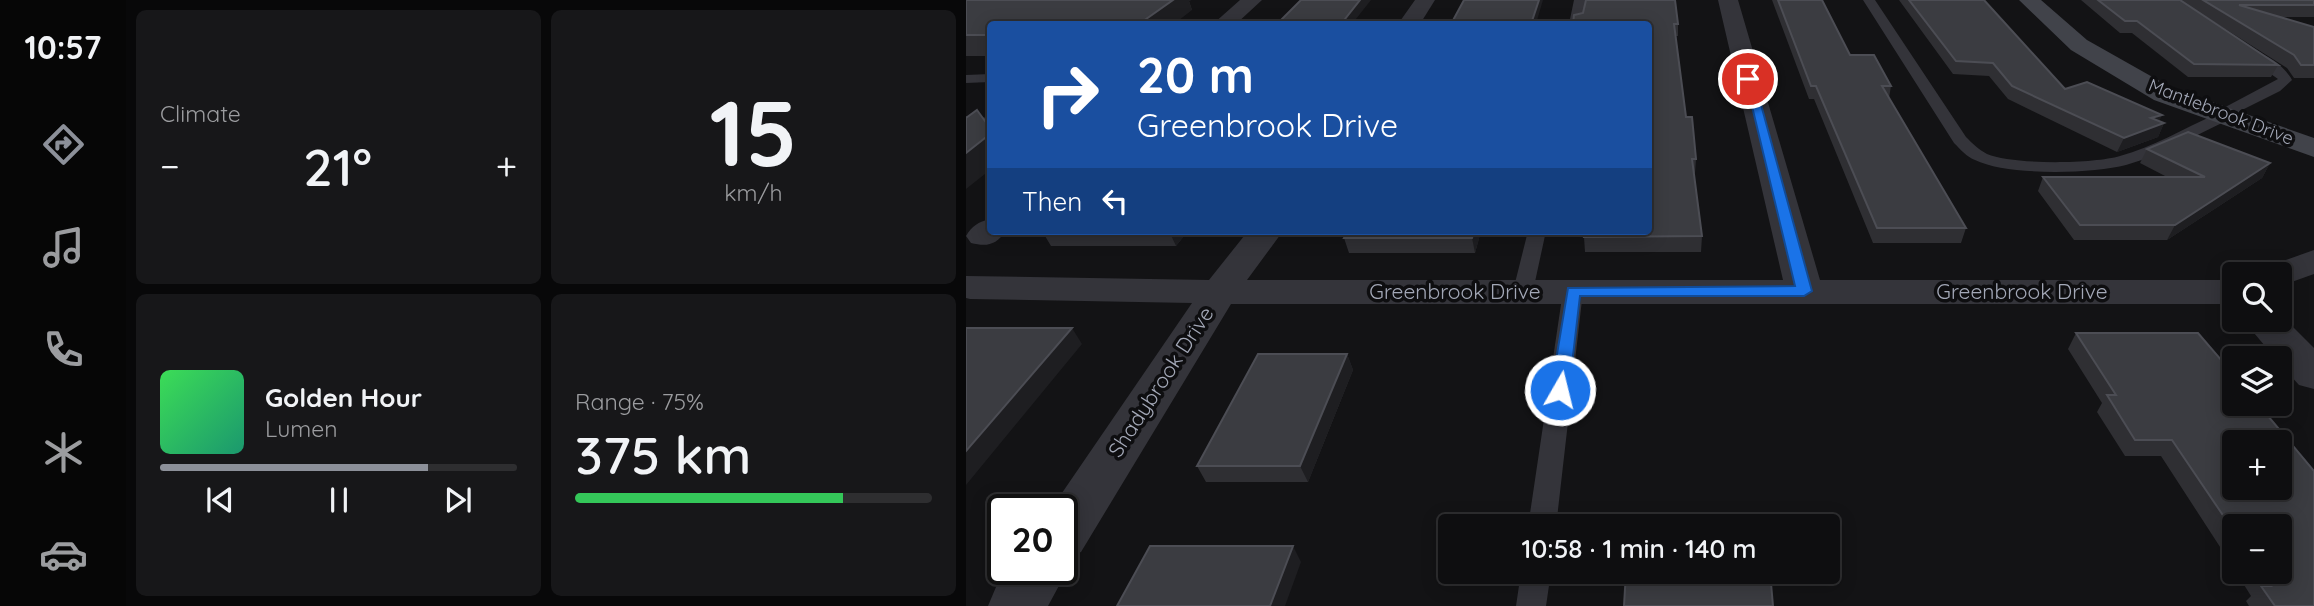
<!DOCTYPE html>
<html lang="en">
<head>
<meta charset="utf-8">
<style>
  body { margin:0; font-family:Quicksand,sans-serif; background:#171719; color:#f1f3f6; height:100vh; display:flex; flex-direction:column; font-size:26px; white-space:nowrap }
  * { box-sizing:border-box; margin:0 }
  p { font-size:23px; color:#9b9c9f }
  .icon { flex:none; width:38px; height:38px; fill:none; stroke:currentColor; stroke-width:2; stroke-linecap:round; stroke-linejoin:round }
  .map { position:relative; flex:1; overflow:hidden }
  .panel { display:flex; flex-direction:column; gap:10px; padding:10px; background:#080809; width:840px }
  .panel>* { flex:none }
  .hud { position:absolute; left:21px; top:21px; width:665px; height:214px; border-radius:7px; box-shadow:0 4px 18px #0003,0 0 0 2px #2e2e30; background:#1a4fa0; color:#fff; overflow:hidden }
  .controls { position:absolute; left:1256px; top:262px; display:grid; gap:14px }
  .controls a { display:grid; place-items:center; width:70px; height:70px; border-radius:7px; background:#0e0e10; box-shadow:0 4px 18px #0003,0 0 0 2px #2e2e30; font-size:35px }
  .speed { position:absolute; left:21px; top:494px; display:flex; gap:14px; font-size:35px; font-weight:700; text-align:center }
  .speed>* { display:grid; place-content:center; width:91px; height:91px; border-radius:50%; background:#0e0e10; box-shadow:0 4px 18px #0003,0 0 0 2px #2e2e30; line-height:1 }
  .speed .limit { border:4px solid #111; border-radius:10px; background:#fff; color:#111 }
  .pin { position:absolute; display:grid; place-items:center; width:60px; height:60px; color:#fff; margin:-30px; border:4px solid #fff; border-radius:50%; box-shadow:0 2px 7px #0007 }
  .me { position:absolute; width:77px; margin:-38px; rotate:8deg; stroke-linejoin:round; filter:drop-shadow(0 0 5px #0008) }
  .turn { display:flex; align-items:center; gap:24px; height:147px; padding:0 35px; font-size:32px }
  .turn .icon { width:91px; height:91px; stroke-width:2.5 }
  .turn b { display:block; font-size:49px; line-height:60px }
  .then { display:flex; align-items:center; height:66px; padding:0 35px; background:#0003; gap:14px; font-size:26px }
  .big { font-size:52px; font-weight:600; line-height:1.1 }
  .panel .card { flex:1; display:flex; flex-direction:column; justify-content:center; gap:10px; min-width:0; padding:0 24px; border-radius:10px; background:#171719 }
  .panel .dial { align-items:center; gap:0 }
  .dial b { font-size:91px; line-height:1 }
  .song { display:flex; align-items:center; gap:21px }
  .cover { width:84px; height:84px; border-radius:10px; background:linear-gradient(135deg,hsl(130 70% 55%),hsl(160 70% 35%)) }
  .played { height:7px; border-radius:4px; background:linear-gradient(90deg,#8c9099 75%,#2e2e30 75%) }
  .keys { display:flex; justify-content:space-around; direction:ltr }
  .heat { display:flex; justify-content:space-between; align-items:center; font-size:38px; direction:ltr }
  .charge { height:10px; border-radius:5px; background:linear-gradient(90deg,#34c759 75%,#2e2e30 0) }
  .panel .tiles { flex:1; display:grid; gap:10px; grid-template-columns:repeat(2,1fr) }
  .trip { position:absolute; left:472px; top:514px; width:402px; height:70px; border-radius:7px; background:#0e0e10; box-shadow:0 4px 18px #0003,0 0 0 2px #2e2e30; font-weight:600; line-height:70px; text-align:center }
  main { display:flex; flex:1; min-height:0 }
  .tab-bar { display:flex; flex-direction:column; width:126px; justify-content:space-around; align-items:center; background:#060606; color:#9b9c9f }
  .tab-bar .icon { width:49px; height:49px }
  .tab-bar .selected { color:#8c9099 }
  .tab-bar b { font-size:32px; color:#f1f3f6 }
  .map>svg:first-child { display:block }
</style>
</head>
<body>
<main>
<nav class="tab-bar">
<b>10:57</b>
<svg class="icon selected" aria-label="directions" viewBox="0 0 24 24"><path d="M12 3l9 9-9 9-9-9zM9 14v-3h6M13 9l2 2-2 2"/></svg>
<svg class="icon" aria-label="music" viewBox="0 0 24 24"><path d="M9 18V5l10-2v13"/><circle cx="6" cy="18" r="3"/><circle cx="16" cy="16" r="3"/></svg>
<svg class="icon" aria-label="phone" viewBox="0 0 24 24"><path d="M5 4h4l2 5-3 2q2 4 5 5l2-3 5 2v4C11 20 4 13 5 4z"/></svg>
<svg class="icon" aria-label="climate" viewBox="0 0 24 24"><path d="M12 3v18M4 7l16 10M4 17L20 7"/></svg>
<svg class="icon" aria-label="car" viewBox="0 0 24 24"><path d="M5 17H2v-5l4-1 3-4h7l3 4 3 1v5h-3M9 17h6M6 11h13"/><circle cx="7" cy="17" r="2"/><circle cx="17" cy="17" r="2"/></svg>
</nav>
<section class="panel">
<div class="tiles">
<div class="card"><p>Climate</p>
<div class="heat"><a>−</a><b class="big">21°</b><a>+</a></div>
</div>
<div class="card dial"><b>15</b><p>km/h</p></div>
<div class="card">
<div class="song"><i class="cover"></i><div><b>Golden Hour</b><p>Lumen</p></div></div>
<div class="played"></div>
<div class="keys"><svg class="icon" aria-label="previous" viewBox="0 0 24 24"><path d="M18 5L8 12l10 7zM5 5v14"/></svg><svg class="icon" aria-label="pause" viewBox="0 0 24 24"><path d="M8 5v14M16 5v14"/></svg><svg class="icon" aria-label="next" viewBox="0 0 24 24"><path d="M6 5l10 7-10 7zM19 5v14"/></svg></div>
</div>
<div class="card"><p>Range · 75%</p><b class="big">375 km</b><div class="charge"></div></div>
</div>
</section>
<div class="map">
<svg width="1348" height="606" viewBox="0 0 1348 606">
  <rect width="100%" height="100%" fill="#131315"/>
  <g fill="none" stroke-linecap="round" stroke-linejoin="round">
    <path fill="#34343a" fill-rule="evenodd" d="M 608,0 L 620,0 L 615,24 L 603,24 Z
      M 897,0 L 909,0 L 1000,137 C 1006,143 1013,150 1021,154 C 1047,165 1127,164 1154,156 C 1187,147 1217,129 1248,115 L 1250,112 L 1312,79 L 1282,58 L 1282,52 C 1298,50 1319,67 1326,80 L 1314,91 L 1266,115 L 1264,119 C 1230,135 1196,155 1160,165 C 1126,174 1041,176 1009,160 C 1001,157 995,150 988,143 Z
      M 24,74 L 24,82 L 0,83 L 0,75 Z
      M 0,116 L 24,118 L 24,126 L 0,126 Z
      M 562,231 L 580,231 L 567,291 L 564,296 L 550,296 L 547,291 Z
      M 607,284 L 614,286 L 617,291 L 590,527 L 562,527 L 597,291 L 600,286 Z
      M 555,572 L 585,572 L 580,606 L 550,606 Z"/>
    <path fill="#34343a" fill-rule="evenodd" d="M 274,0 L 296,0 L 270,24 L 247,24 Z
      M 449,0 L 469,0 L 454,24 L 432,24 Z
      M 752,0 L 772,0 L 854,280 L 1269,280 L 1269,304 L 265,304 L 115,552 L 97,558 L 102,569 L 82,606 L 22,606 L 30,587 L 43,569 L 96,569 L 96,509 L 85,509 L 226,303 L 4,299 L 0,298 L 0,276 L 243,280 L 282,231 L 317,231 L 281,280 L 817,280 Z
      M 24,219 L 24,231 L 40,231 C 30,245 21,247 5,243 L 0,236 C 6,226 12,222 24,219 Z
      M 1348,250 L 1348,274 L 1314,286 L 1314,275 L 1295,275 L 1300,267 Z
      M 1314,314 L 1348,348 L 1348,389 L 1333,385 L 1314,364 L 1314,359 L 1310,359 L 1277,320 L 1314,320 Z"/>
    <path fill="#41434a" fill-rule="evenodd" d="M 1053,0 L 1075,0 L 1121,40 L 1206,88 L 1348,138 L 1348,157 L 1188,100 L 1105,50 Z"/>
  </g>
  <path fill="#2f2f33" d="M 0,0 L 225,0 L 223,1 L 226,10 L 24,24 L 24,56 L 0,56 Z
    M 806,0 L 856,0 L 884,55 L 925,86 L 923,98 L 1000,228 L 995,243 L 907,243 L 848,99 L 843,99 Z
    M 933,0 L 1018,0 L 1099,89 L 1198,123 L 1192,137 L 1151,152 L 1042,99 L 1023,76 L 987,74 Z
    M 1115,0 L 1348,0 L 1348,17 L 1313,17 L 1348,27 L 1348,78 L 1328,78 L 1321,68 L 1215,1 L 1312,65 L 1305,77 L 1222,77 L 1166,33 L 1154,33 Z
    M 682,24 L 712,24 L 712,36 L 710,36 L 720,117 L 730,159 L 729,173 L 728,173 L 736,236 L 735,252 L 619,252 L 618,237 Z
    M 1181,149 L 1304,163 L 1296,178 L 1201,240 L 1108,240 L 1072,191 L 1077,177 L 1201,177 L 1174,163 Z
    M 76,231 L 222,231 L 210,246 L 85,246 Z
    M 382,231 L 515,231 L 509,253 L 383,253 L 378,238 Z
    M 1110,333 L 1232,333 L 1348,606 L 1283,606 L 1280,601 L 1285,596 L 1270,572 L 1314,572 L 1269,527 L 1269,570 L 1195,456 L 1159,456 L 1131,412 L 1136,403 L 1102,349 Z
    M 381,354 L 387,370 L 342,482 L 240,482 L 231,466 Z"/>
  <path fill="#1e1e21" d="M 207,0 L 225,0 L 223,1 L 226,10 L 208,24 L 173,24 Z
    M 394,0 L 405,0 L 386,24 L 375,24 Z
    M 573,0 L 577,0 L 570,24 L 565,24 Z
    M 1196,115 L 1191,126 L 1198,123 L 1192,137 L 1151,152 L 1158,138 L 1185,118 Z
    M 24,134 L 24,170 L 0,189 L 0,153 Z
    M 1304,163 L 1296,178 L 1201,240 L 1209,225 Z
    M 203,231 L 222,231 L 210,246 Z
    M 508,231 L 515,231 L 509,253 L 506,238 Z
    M 106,328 L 116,344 L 0,485 L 0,451 Z
    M 381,354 L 387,370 L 342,482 L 334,466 Z
    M 327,546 L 335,562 L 319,606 L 304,606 Z"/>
  <path fill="#3b3c41" stroke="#4c4d54" stroke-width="2" fill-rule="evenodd" d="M 0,0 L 207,0 L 173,24 L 24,24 L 24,35 L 0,35 Z
    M 335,0 L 394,0 L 375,24 L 311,24 Z
    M 498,0 L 573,0 L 565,24 L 485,24 Z
    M 620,0 L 709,0 L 712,24 L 708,24 L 720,117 L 726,117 L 730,159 L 726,159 L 736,236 L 618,237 L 619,231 L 682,231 L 682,24 L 607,24 L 608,15 L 617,13 Z
    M 812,0 L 856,0 L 884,55 L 908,55 L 925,86 L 916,86 L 1000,228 L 911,228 L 850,86 L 845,86 Z
    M 943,0 L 1018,0 L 1099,89 L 1121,82 L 1196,115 L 1185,118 L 1198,123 L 1158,138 L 1046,86 L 1027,63 L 990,61 Z
    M 1132,0 L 1214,0 L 1312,65 L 1228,64 L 1171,21 L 1159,21 Z
    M 1237,0 L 1348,0 L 1348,5 L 1273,5 L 1348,27 L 1348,65 L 1335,65 L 1328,55 Z
    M 11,110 L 24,128 L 24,134 L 0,153 L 0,118 Z
    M 1222,132 L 1304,163 L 1209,225 L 1114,225 L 1077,177 L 1239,177 L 1181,149 Z
    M 382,231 L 508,231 L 506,238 L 378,238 Z
    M 0,328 L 106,328 L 0,451 Z
    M 1110,333 L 1232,333 L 1269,376 L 1269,404 L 1292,404 L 1348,471 L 1348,606 L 1309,606 L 1295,586 L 1305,586 L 1295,572 L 1314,572 L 1314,527 L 1269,527 L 1269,533 L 1206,440 L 1169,440 L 1141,395 L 1150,395 ZM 1269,443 L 1314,443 L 1314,488 L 1269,488 Z
    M 292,354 L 381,354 L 334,466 L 231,466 Z
    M 184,546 L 327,546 L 304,606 L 151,606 Z
    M 660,572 L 804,572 L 807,606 L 658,606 Z"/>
  <path fill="#1a73e8" stroke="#114b97" stroke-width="2" d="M 779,77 L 788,79 L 846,291 L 838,296 L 614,296 L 603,390 L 600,395 L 588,395 L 585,390 L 602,288 L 829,286 Z"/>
  <g text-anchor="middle" stroke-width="7" stroke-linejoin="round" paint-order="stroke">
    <g font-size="18" fill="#a3a8b7" stroke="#0e0e10">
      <text transform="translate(1255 112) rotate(21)" y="6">Mantlebrook Drive</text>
    </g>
    <g font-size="21" fill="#a3a8b7" stroke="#0e0e10">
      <text x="489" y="299">Greenbrook Drive</text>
      <text x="1056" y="299">Greenbrook Drive</text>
      <text transform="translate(195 382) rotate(-57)" y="7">Shadybrook Drive</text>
    </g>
  </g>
</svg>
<div class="controls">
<a><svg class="icon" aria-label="search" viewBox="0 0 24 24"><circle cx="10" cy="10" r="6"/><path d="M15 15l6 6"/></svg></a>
<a><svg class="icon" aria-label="layers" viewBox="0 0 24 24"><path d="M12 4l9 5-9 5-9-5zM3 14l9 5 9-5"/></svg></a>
<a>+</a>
<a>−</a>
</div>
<div class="speed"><div class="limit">20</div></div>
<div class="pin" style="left:782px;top:79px;background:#d93025"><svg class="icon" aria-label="arrive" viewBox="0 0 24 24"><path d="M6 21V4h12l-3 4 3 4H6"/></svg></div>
<svg class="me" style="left:594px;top:390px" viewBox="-20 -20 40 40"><circle r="17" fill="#1a73e8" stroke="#fff" stroke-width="3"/><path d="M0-11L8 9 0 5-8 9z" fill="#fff"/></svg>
<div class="trip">10:58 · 1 min · 140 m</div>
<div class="hud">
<div class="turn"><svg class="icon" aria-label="right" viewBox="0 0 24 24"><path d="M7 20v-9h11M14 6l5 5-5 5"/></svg><div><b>20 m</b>Greenbrook Drive</div></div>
<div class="then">Then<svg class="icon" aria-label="left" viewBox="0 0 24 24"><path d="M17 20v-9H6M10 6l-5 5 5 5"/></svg></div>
</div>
</div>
</main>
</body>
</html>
